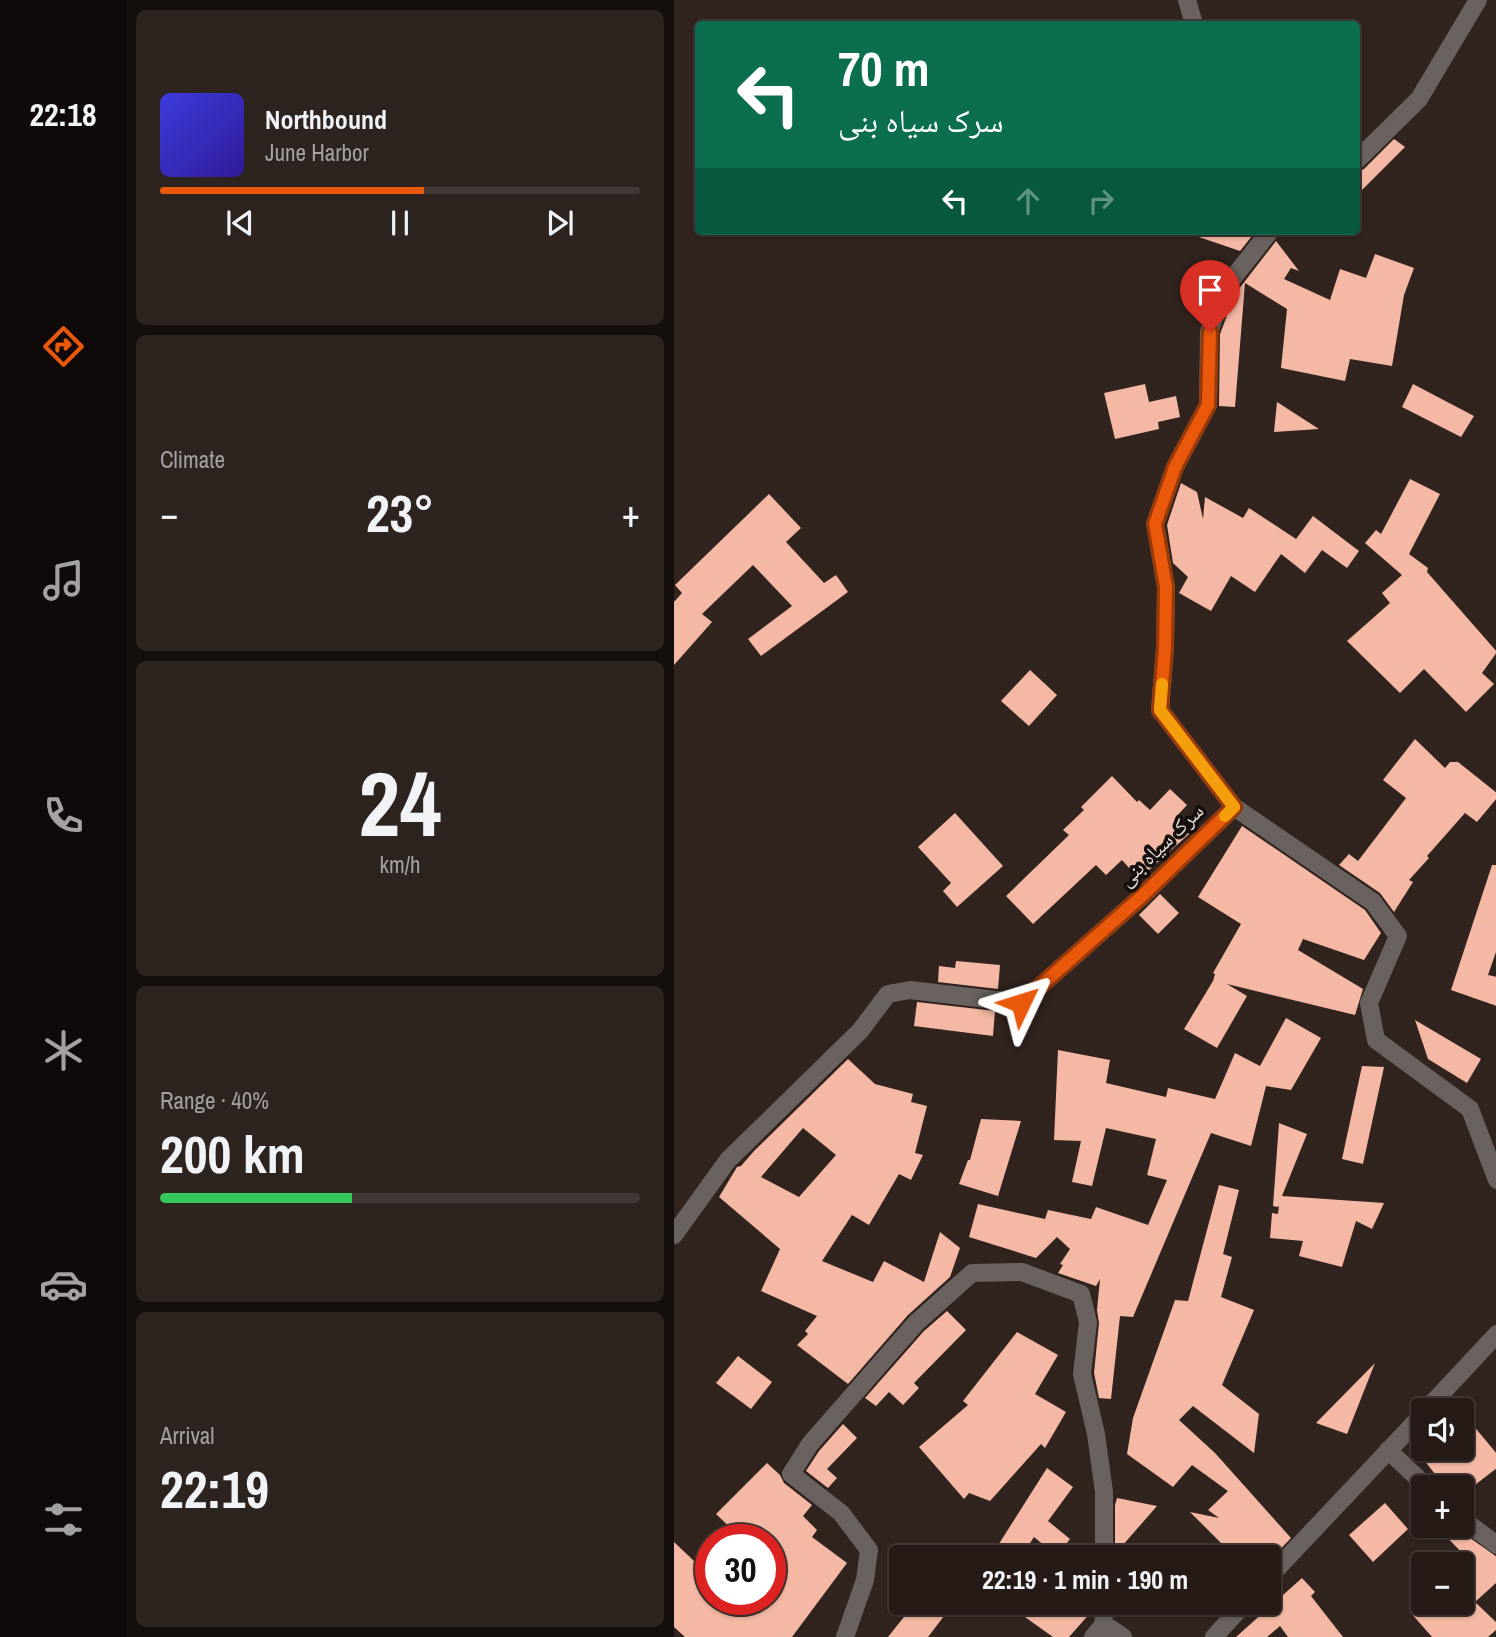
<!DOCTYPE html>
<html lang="en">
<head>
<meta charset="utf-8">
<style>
  body { margin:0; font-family:"Archivo Narrow","Noto Naskh Arabic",sans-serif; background:#2d231f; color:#f1f3f6; height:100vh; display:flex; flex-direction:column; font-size:26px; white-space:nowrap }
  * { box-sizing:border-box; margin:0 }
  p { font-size:23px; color:#a3a1a1 }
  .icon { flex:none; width:38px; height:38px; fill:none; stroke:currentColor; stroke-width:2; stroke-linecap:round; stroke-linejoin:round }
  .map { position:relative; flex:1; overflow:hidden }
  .details { display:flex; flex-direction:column; gap:10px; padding:10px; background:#140e0c; width:548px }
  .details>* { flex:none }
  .top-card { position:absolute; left:21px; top:21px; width:665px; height:214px; border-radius:7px; box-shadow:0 2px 5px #0004,0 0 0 2px #423835; background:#0b6e4f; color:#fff; overflow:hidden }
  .tools { position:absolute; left:737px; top:1398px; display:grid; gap:14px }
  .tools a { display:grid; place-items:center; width:63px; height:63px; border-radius:7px; background:#251a16; box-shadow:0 2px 5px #0004,0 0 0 2px #423835; font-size:35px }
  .speed { position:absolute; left:21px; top:1524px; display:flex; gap:14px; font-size:35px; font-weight:700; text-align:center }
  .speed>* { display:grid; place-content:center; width:91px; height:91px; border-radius:50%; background:#251a16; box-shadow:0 2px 5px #0004,0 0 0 2px #423835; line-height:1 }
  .speed .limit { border:10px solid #d22; background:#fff; color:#111 }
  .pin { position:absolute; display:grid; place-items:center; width:60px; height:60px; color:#fff; margin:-72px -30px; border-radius:50% 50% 50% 0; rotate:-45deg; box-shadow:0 0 7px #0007 }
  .pin .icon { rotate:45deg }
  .me { position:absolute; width:77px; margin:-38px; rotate:49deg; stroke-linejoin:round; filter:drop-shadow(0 0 5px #0008) }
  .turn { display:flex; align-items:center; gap:24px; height:147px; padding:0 28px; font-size:32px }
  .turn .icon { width:91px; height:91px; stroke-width:2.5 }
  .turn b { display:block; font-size:49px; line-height:60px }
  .lanes { display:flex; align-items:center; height:66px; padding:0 28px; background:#0003; justify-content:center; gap:35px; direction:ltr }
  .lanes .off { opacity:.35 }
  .big { font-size:52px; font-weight:800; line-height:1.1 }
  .details .tile { flex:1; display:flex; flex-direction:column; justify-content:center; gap:10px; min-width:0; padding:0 24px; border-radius:10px; background:#2d231f }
  .details .dial { align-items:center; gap:0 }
  .dial b { font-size:91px; line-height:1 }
  .song { display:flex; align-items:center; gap:21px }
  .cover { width:84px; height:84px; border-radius:10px; background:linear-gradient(135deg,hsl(240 70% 55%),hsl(250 70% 35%)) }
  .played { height:7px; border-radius:4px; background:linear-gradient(90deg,#ea580c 55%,#423835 55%) }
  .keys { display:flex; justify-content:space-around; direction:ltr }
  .heat { display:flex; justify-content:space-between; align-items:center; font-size:38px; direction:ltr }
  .charge { height:10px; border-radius:5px; background:linear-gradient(90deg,#34c759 40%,#423835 0) }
  .trip { position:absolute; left:215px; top:1545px; width:392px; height:70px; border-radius:7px; background:#251a16; box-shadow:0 2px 5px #0004,0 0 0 2px #423835; font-weight:800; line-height:70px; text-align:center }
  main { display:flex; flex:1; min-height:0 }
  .menu { display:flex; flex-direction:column; width:126px; justify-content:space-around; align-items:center; background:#0f0a09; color:#a3a1a1 }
  .menu .icon { width:49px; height:49px }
  .menu .on { color:#ea580c }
  .menu b { font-size:32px; color:#f1f3f6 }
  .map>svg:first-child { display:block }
</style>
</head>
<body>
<main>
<nav class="menu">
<b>22:18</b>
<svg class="icon on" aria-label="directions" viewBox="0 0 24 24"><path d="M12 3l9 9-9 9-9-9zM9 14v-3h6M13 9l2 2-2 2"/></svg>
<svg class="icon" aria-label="music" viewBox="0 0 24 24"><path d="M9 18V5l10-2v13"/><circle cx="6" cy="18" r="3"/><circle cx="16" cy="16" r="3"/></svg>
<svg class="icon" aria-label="phone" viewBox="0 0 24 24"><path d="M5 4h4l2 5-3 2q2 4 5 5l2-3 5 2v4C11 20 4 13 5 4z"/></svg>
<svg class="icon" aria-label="climate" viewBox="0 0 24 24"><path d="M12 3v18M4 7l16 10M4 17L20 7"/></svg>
<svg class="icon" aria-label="car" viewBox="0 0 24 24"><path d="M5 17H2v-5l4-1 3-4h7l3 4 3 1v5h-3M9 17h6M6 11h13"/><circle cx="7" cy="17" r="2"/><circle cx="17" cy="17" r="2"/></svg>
<svg class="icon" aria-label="filters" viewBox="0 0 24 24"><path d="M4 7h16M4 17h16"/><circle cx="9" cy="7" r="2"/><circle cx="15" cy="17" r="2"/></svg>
</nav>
<section class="details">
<div class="tile">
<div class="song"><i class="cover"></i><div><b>Northbound</b><p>June Harbor</p></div></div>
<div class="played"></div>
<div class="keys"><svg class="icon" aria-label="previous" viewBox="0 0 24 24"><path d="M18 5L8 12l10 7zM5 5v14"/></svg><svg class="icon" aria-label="pause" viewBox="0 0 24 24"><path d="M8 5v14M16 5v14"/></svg><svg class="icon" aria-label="next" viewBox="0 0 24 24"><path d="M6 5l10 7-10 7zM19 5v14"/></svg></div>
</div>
<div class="tile"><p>Climate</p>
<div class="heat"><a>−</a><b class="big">23°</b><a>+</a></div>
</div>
<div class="tile dial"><b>24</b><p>km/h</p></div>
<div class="tile"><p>Range · 40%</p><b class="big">200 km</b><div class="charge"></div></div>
<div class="tile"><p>Arrival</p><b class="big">22:19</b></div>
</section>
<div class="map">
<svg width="823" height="1637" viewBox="0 0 823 1637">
  <rect width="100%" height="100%" fill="#31231e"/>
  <path fill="#f4b8a4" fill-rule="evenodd" d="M 720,139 L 731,147 L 682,196 L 682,173 L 690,169 Z
    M 519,231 L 582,231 L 566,251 L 519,235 Z
    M 602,241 L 625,271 L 617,268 L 610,279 L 656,300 L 666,269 L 692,278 L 701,254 L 740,268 L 730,295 L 718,366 L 676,359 L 671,381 L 607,368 L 613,309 L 571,283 L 561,407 L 545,406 L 546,334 L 561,294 Z
    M 471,384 L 475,402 L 502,396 L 506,417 L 484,422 L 485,429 L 441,439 L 430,393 Z
    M 739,384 L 800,416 L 787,437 L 728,407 Z
    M 603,402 L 645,429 L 600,432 Z
    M 736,479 L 766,494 L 735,554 L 754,568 L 753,572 L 823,652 L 808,673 L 820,684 L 792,712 L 750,669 L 726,693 L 673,641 L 716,603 L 708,593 L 728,575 L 691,543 L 702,530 L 707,534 Z
    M 507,483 L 523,492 L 529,519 L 531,497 L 569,518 L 575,508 L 622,539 L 639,516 L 685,551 L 673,568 L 648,550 L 631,573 L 607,554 L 581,592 L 557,576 L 537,611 L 505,593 L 514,577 L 499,563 L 493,525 Z
    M 95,494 L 127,528 L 112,542 L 150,583 L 162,575 L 174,592 L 87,656 L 74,639 L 118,606 L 79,565 L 28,614 L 38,622 L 0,665 L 0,602 L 8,593 L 1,585 Z
    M 356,670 L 383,695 L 355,726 L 327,701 Z
    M 741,739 L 771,768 L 776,762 L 784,762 L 823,793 L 823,798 L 803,822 L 791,813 L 753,856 L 755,858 L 735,880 L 739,882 L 720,912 L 706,893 L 665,865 L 675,854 L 684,861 L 732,798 L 709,780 Z
    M 438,776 L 463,802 L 465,800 L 476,810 L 496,789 L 513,805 L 501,818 L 515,834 L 465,879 L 448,860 L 432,875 L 422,865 L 359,924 L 332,896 L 395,835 L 389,830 L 410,810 L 407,807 Z
    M 281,813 L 329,866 L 283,907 L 269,891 L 277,883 L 244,847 Z
    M 568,826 L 691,910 L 707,933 L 690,960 L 629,939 L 624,950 L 689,989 L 681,1015 L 553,984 L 573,996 L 543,1048 L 510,1029 L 539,981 L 541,974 L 539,973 L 567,924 L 524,897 Z
    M 818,865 L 823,865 L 823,949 L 814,975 L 823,977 L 823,1006 L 777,990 Z
    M 486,894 L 505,913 L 484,934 L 465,915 Z
    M 282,961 L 326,965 L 324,989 L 264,982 L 265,966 L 281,968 Z
    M 243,1002 L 321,1011 L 319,1036 L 240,1026 Z
    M 612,1018 L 647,1038 L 617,1090 L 592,1086 L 577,1146 L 537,1133 L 459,1317 L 446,1316 L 437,1399 L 425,1398 L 420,1373 L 425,1323 L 423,1310 L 426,1279 L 422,1286 L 384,1273 L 389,1265 L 386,1264 L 396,1249 L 383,1237 L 362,1258 L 295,1237 L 304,1204 L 371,1219 L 374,1210 L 417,1219 L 422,1207 L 474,1225 L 493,1180 L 473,1175 L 482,1139 L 432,1128 L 418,1186 L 398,1182 L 407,1141 L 380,1140 L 384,1050 L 436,1060 L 432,1083 L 492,1097 L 494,1088 L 541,1099 L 561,1053 L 586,1066 Z
    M 741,1020 L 807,1059 L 793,1083 L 754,1059 Z
    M 174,1059 L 201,1084 L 239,1094 L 237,1102 L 253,1106 L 241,1153 L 249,1155 L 237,1180 L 225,1174 L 195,1225 L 178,1215 L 148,1261 L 199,1282 L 210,1261 L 250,1282 L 266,1232 L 286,1248 L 276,1277 L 234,1315 L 174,1384 L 123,1345 L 134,1334 L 131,1331 L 143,1316 L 87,1291 L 106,1249 L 45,1197 L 63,1167 L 67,1166 L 80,1151 ZM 129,1128 L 162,1155 L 125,1197 L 87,1177 Z
    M 688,1066 L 710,1067 L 689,1164 L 668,1159 Z
    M 307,1119 L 347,1121 L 324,1196 L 285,1184 L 294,1160 L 296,1160 Z
    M 605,1123 L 633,1134 L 608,1196 L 710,1203 L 698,1229 L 682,1221 L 668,1267 L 625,1256 L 629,1241 L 596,1238 L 598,1213 L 604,1214 L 605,1205 L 604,1207 L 599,1206 Z
    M 545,1185 L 565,1190 L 549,1254 L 558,1257 L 547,1297 L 580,1310 L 548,1385 L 585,1414 L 580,1453 L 519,1406 L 505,1420 L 541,1453 L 617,1538 L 598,1558 L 562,1558 L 516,1512 L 545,1518 L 534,1510 L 554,1491 L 518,1465 L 499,1487 L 453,1454 L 459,1418 L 501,1300 L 514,1301 Z
    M 273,1311 L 292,1330 L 240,1383 L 245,1388 L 229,1405 L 215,1392 L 202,1406 L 191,1398 L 250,1331 Z
    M 343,1332 L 384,1355 L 361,1394 L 392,1412 L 371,1448 L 367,1444 L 316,1501 L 295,1493 L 290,1499 L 245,1447 L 294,1405 L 289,1401 Z
    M 64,1356 L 98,1382 L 77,1409 L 42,1383 Z
    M 701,1363 L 673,1434 L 642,1423 Z
    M 788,1412 L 823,1454 L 823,1468 L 793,1491 L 802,1503 L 793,1509 L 788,1508 L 788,1488 L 768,1488 L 766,1484 L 768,1483 L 739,1446 L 749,1439 L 749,1449 L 788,1449 Z
    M 169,1424 L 183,1438 L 153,1469 L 163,1478 L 154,1488 L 132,1471 L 145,1451 Z
    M 93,1463 L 106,1475 L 110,1483 L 138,1505 L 129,1516 L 143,1530 L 138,1537 L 173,1563 L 118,1637 L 11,1637 L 0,1627 L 0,1542 L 37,1577 L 37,1600 L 96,1600 L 96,1540 L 69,1540 L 42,1514 Z
    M 373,1468 L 399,1487 L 374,1521 L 396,1539 L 383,1556 L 360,1537 L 346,1558 L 316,1558 Z
    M 443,1498 L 483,1506 L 441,1554 L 441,1505 Z
    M 711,1503 L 734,1529 L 699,1562 L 675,1535 Z
    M 762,1526 L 779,1526 L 823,1557 L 823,1582 L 801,1602 L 823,1623 L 823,1629 L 814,1637 L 758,1637 L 736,1612 L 749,1601 L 749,1603 L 788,1603 L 788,1567 L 795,1560 Z
    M 628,1578 L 641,1592 L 637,1596 L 669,1637 L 614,1637 L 606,1626 L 593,1637 L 562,1637 Z
    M 241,1603 L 280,1603 L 254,1637 L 214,1637 Z
    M 331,1603 L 418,1603 L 418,1611 L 395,1637 L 379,1637 Z"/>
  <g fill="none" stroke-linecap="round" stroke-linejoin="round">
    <path stroke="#69625f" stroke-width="18" d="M 513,0 L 520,24
      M 682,161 L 745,99 L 804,0
      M 560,807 L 699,902 L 724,936 L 695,1003 L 702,1040 L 796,1109 L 823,1180
      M 0,1235 L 54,1160 L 186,1031 L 214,994 L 236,990 L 347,1003 L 468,896 L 560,807 L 486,710 L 491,648 L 492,587 L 481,524 L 501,467 L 534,405 L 535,332 L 551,288 L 596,231
      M 752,1410 L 823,1334
      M 714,1450 L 754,1488
      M 788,1519 L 823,1545
      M 595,1577 L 749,1414
      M 430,1624 L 449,1637
      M 171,1637 L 191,1580 L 195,1550 L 167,1513 L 117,1474 L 136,1444 L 242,1323 L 298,1273 L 348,1272 L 407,1294 L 414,1322 L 408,1374 L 422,1434 L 430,1492 L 430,1558
      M 419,1637 L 430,1624 L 429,1603
      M 540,1637 L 571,1603"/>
  </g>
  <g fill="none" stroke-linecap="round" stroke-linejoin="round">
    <defs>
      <path id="route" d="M 347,1003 L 468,896 L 560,807 L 486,710 L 491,648 L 492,587 L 481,524 L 501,467 L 534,405 L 536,332"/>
    </defs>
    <use href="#route" stroke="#983908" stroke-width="18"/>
    <use href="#route" stroke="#ea580c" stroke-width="12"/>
    <path stroke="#f59e0b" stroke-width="12" d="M 488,684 L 486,710 L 560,807 L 551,816"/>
  </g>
  <g text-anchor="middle" stroke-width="7" stroke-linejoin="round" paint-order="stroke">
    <g font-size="21" fill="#e3dad6" stroke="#140e0c">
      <text transform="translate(487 845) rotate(-44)" y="7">سرک سیاه بنی</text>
    </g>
  </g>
</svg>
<div class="tools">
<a><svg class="icon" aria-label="sound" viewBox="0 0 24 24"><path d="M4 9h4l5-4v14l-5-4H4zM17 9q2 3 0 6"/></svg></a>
<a>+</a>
<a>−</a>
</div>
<div class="speed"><div class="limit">30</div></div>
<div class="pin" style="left:536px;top:332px;background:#d93025"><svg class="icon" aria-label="arrive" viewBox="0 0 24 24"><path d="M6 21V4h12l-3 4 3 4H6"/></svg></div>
<svg class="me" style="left:347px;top:1003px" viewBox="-20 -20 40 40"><path d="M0-17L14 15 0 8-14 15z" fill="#ea580c" stroke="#fff" stroke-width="4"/></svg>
<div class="trip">22:19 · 1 min · 190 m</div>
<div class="top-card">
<div class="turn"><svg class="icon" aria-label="left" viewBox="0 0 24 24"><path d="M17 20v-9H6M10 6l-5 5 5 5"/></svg><div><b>70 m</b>سرک سیاه بنی</div></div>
<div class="lanes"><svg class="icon" aria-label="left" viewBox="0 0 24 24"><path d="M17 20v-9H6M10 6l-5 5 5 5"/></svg><svg class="icon off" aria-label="ahead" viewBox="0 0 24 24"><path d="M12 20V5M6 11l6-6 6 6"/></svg><svg class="icon off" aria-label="right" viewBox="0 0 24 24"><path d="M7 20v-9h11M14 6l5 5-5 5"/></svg></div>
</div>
</div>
</main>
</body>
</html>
